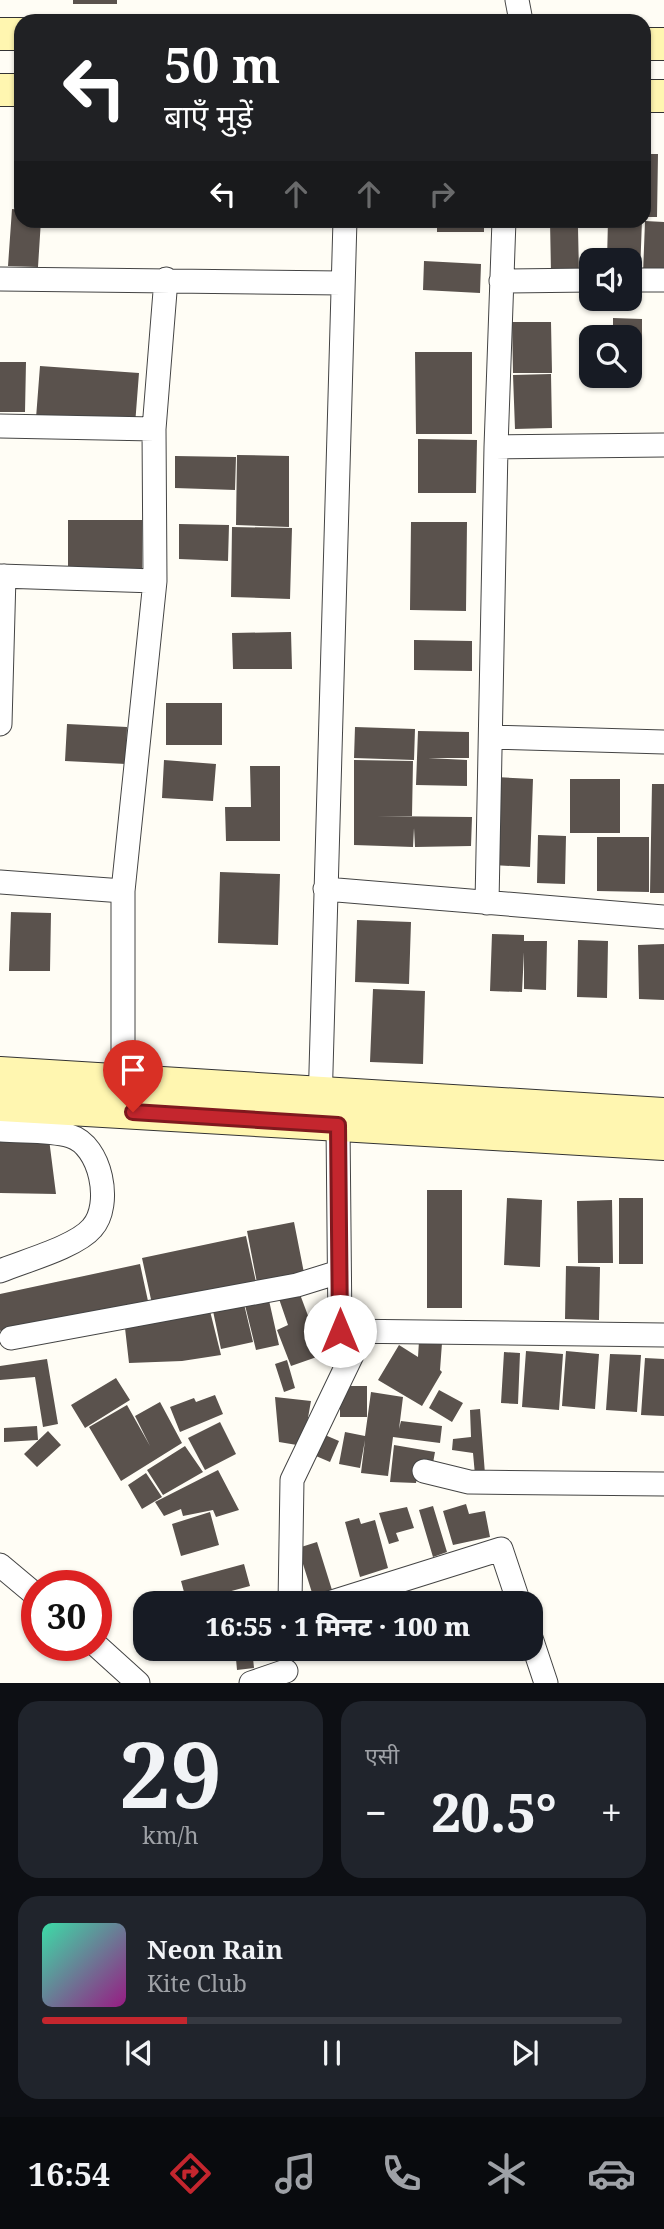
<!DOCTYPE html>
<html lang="hi">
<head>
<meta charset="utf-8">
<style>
  body { margin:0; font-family:"Noto Serif","Noto Sans Devanagari",serif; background:#20242c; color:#f1f3f6; height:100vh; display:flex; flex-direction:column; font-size:26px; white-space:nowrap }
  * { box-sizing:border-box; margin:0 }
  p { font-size:23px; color:#9ea1a6 }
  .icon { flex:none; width:38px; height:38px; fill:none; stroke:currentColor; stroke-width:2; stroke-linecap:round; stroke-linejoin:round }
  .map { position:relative; height:1683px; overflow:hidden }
  .panel { display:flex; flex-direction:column; gap:18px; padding:18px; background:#0d0f14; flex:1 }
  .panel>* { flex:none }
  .hud { position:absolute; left:14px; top:14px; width:637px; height:214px; border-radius:21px; box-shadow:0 2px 5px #0004; background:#202124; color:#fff; overflow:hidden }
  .buttons { position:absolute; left:579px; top:248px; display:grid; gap:14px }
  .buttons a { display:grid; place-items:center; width:63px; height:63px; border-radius:14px; background:#171b24; box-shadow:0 2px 5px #0004; font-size:35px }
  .speed { position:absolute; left:21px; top:1570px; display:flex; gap:14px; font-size:35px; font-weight:700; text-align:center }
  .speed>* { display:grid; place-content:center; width:91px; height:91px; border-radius:50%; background:#171b24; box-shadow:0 2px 5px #0004; line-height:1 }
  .speed .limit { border:10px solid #d22; background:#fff; color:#111 }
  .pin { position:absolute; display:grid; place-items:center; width:60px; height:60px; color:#fff; margin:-72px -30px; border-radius:50% 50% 50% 0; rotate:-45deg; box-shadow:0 0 7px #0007 }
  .pin .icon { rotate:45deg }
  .me { position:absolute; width:77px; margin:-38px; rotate:0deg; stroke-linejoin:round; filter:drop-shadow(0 0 5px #0008) }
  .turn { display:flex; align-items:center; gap:24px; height:147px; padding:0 35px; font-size:32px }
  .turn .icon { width:91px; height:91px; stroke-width:2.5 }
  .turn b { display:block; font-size:49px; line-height:60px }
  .lanes { display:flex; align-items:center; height:66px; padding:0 35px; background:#0003; justify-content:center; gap:35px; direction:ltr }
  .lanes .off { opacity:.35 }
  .big { font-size:52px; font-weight:800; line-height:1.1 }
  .panel .widget { flex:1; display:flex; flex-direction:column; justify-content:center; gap:10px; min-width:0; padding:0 24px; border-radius:21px; background:#20242c }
  .panel .dial { align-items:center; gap:0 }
  .dial b { font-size:91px; line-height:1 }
  .song { display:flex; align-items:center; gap:21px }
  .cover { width:84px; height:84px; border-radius:10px; background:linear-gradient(135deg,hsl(160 70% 55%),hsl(310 70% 35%)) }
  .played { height:7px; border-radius:4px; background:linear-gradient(90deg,#c4262e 25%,#363941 25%) }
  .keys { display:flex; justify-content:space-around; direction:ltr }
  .heat { display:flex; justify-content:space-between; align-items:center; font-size:38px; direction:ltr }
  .panel .tiles { flex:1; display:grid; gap:18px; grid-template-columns:1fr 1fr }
  .widget:last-child { grid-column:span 2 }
  .trip { position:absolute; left:133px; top:1591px; width:410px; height:70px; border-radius:21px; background:#171b24; box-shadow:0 2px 5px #0004; font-weight:800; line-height:70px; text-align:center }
  .menu { display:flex; height:112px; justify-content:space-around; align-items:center; background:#090b0e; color:#9ea1a6 }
  .menu .icon { width:49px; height:49px }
  .menu .active { color:#c4262e }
  .menu b { font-size:32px; color:#f1f3f6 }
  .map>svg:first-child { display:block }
</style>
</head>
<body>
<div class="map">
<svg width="664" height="1683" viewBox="0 0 664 1683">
  <rect width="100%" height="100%" fill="#fffdf5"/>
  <path fill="#5a524d" d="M 73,0 L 117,0 L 117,4 L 73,4 Z
    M 644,154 L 658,154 L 657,217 L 644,217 Z
    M 12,209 L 21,210 L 21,220 L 41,220 L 38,267 L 8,266 Z
    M 437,220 L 484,220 L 484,232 L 437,232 Z
    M 567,220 L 567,228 L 578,228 L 579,273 L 551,273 L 550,221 Z
    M 608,220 L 642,220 L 640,274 L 630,273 L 630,261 L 607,261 Z
    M 645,221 L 664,222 L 664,276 L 643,275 Z
    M 424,261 L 481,264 L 480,293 L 423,290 Z
    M 613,318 L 642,319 L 642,371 L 630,371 L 630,338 L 613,338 Z
    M 512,322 L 551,322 L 552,373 L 513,373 Z
    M 415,352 L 472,352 L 472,434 L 416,434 Z
    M 0,362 L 26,362 L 25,412 L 0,412 Z
    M 40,366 L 139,373 L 135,425 L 36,418 Z
    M 551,374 L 552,428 L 515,429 L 513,375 Z
    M 418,439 L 477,440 L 476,493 L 418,493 Z
    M 237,455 L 289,456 L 289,527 L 236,525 Z
    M 175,456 L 236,457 L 235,490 L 175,488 Z
    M 68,520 L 142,520 L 142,574 L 68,573 Z
    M 411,522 L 467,522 L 466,611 L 410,610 Z
    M 179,524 L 229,525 L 228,561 L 179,559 Z
    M 232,527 L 292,528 L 290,599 L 231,597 Z
    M 291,632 L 292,669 L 233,669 L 232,633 Z
    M 414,640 L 472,641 L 472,671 L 414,670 Z
    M 166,703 L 222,703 L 222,745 L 166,745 Z
    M 67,724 L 127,727 L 126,764 L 65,761 Z
    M 355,727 L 415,729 L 414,760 L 354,758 Z
    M 418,731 L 469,732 L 469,758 L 428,758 L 467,760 L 467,786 L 416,785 Z
    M 164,760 L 216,764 L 213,801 L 162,798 Z
    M 354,760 L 413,761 L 412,816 L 377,816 L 472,817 L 471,846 L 415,847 L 414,828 L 413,847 L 354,845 Z
    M 250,766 L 280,766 L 280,841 L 226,841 L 225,807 L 251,807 Z
    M 496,777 L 533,779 L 530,867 L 492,865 Z
    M 570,779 L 620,779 L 620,833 L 570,833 Z
    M 652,784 L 664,784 L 664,893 L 650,893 Z
    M 538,835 L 566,836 L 565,884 L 537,883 Z
    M 597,837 L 649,837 L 649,892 L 597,891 Z
    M 220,872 L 280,874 L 278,945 L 218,943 Z
    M 11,912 L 51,913 L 50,971 L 9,971 Z
    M 357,920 L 411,922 L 409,984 L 355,982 Z
    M 492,934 L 524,935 L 524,941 L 547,941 L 546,990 L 524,989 L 524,952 L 522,992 L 490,991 Z
    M 578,940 L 608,941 L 607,998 L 577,997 Z
    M 664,944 L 664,1000 L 639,999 L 638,945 Z
    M 373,989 L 425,991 L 423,1064 L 370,1062 Z
    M 0,1137 L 49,1139 L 56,1194 L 0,1193 Z
    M 427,1190 L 462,1190 L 462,1308 L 427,1308 Z
    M 507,1198 L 542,1200 L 540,1267 L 504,1265 Z
    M 619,1198 L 643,1198 L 643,1264 L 619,1264 Z
    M 612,1200 L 613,1263 L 578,1263 L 577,1201 Z
    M 294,1222 L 305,1278 L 258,1288 L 247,1231 Z
    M 246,1236 L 256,1282 L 152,1304 L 142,1258 Z
    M 140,1264 L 148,1301 L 69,1317 L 4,1337 L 0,1330 L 0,1294 Z
    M 566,1266 L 600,1267 L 599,1320 L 565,1319 Z
    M 298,1289 L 310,1321 L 319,1318 L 331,1352 L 291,1366 L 277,1330 L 288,1325 L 278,1296 Z
    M 268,1296 L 279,1345 L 256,1350 L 244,1301 Z
    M 244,1304 L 253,1342 L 221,1349 L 213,1311 Z
    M 210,1311 L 221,1355 L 182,1361 L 129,1363 L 125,1328 Z
    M 419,1341 L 442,1343 L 440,1370 L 442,1372 L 422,1406 L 378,1380 L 399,1345 L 418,1357 Z
    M 526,1351 L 563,1354 L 559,1410 L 522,1407 Z
    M 566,1351 L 599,1354 L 595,1409 L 562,1406 Z
    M 504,1352 L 520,1353 L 518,1404 L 501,1403 Z
    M 610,1354 L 641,1355 L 637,1412 L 606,1410 Z
    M 645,1358 L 664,1359 L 664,1416 L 641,1415 Z
    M 47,1359 L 58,1424 L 43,1427 L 35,1377 L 0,1380 L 0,1366 Z
    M 287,1360 L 295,1388 L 284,1392 L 275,1364 Z
    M 116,1378 L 130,1400 L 85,1428 L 71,1405 Z
    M 340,1386 L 367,1386 L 367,1417 L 340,1417 Z
    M 439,1390 L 463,1403 L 452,1422 L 429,1408 Z
    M 371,1392 L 403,1397 L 399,1429 L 401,1421 L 442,1426 L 440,1443 L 393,1437 L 388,1476 L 361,1473 L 365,1440 L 360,1468 L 339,1464 L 345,1432 L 365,1436 Z
    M 215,1395 L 223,1414 L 180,1432 L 170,1407 L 194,1398 L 196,1402 Z
    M 275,1397 L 311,1401 L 303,1446 L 279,1442 Z
    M 160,1402 L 182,1443 L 121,1481 L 89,1427 L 127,1405 L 150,1446 L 135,1416 Z
    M 480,1409 L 485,1474 L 475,1475 L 473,1453 L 452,1450 L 453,1439 L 471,1437 L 470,1410 Z
    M 220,1422 L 236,1454 L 205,1470 L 188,1438 Z
    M 37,1426 L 38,1440 L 4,1442 L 4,1428 Z
    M 48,1431 L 61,1445 L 37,1467 L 24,1454 Z
    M 318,1432 L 339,1441 L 330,1462 L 309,1453 Z
    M 394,1445 L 435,1452 L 433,1463 L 419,1462 L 416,1483 L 390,1482 Z
    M 185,1446 L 203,1472 L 163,1495 L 147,1470 Z
    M 218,1470 L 239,1510 L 216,1517 L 213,1510 L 183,1516 L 181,1509 L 164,1516 L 155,1502 Z
    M 146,1473 L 162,1497 L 142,1509 L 128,1485 Z
    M 466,1504 L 469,1514 L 485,1511 L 490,1537 L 453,1545 L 443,1511 Z
    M 433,1506 L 447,1552 L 433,1557 L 419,1510 Z
    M 407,1507 L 414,1528 L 396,1533 L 399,1541 L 389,1544 L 379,1513 Z
    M 210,1512 L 219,1545 L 181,1556 L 172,1524 Z
    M 359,1518 L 361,1524 L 375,1520 L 388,1568 L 360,1577 L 345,1522 Z
    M 317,1542 L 332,1590 L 313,1596 L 298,1548 Z
    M 244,1564 L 250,1586 L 187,1603 L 181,1581 Z
    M 235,1648 L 252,1648 L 254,1668 L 237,1670 Z"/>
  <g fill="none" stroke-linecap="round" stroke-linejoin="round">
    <defs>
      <path id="street" d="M 517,0 L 521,21
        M 0,279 L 341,283
        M 630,280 L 664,280
        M 501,281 L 592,280
        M 0,426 L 154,429
        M 496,447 L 664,445
        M 0,576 L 155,581
        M 0,724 L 4,576
        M 491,737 L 664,742
        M 0,882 L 123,891
        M 325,889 L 664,917
        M 487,903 L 496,447 L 504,220
        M 123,1079 L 123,891 L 155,581 L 154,429 L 166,279
        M 320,1106 L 345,220
        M 338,1125 L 340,1331 L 664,1335
        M 0,1130 C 22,1132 49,1130 70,1136 C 101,1145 113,1205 92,1228 C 76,1247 24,1261 0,1271
        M 11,1338 L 297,1285 L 339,1272
        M 424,1471 L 469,1482 L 664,1484
        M 0,1565 L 37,1596
        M 290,1603 L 292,1480 L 363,1332
        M 329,1603 L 501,1549 L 519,1603
        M 530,1635 L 546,1683
        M 96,1645 L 138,1683
        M 251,1683 L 286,1671"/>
      <path id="secondary" d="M 0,34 L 21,34
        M 644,44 L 664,44
        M 0,90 L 21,90
        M 644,96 L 664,96
        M 0,1073 L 664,1114
        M 0,1105 L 664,1144"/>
    </defs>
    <use href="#street" stroke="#444" stroke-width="25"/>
    <use href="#secondary" stroke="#333" stroke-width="34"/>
    <use href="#street" stroke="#fff" stroke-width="23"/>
    <use href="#secondary" stroke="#fff6b0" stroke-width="32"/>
  </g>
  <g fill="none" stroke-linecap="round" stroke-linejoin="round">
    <defs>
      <path id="route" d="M 133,1112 L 338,1125 L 340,1331"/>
    </defs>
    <use href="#route" stroke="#7f191e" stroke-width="18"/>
    <use href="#route" stroke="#c4262e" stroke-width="12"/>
  </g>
</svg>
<div class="buttons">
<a><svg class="icon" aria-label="sound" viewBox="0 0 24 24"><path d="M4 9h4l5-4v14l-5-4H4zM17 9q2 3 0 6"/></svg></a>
<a><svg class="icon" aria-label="search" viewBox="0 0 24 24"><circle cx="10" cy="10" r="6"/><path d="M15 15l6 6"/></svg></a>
</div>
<div class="speed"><div class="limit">30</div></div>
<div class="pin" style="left:133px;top:1112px;background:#d93025"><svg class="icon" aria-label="arrive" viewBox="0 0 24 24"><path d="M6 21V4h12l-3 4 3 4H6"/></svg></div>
<svg class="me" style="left:340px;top:1331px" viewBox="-20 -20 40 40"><circle r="19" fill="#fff"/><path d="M0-13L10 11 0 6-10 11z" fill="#c4262e"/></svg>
<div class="trip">16:55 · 1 मिनट · 100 m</div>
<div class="hud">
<div class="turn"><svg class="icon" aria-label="left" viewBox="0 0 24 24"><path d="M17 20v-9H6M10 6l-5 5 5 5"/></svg><div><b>50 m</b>बाएँ मुड़ें</div></div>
<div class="lanes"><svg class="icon" aria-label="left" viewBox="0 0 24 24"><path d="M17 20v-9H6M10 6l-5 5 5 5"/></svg><svg class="icon off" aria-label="ahead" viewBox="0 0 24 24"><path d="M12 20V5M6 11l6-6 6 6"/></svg><svg class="icon off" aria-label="ahead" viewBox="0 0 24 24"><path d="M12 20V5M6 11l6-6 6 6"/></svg><svg class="icon off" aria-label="right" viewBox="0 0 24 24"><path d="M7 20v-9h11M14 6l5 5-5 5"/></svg></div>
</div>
</div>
<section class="panel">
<div class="tiles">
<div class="widget dial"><b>29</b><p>km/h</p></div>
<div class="widget"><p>एसी</p>
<div class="heat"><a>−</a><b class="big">20.5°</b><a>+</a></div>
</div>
<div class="widget">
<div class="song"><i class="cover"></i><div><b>Neon Rain</b><p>Kite Club</p></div></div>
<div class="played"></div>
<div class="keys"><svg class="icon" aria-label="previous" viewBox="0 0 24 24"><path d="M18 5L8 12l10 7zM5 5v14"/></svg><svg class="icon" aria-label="pause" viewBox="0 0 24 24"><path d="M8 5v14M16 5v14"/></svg><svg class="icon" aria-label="next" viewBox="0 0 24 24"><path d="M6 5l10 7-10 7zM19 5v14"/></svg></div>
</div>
</div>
</section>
<nav class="menu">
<b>16:54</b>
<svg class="icon active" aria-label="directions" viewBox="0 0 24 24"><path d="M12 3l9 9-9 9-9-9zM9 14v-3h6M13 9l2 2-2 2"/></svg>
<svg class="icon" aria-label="music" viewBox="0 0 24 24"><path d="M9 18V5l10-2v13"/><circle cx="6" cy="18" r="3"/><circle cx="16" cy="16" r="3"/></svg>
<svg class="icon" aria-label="phone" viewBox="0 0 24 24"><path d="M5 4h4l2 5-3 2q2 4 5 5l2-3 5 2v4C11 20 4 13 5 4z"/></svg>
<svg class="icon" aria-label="climate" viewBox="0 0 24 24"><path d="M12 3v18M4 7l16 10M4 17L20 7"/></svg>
<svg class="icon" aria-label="car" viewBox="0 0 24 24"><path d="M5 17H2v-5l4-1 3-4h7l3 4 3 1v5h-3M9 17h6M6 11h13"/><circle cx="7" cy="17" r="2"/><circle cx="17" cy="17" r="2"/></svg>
</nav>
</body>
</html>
